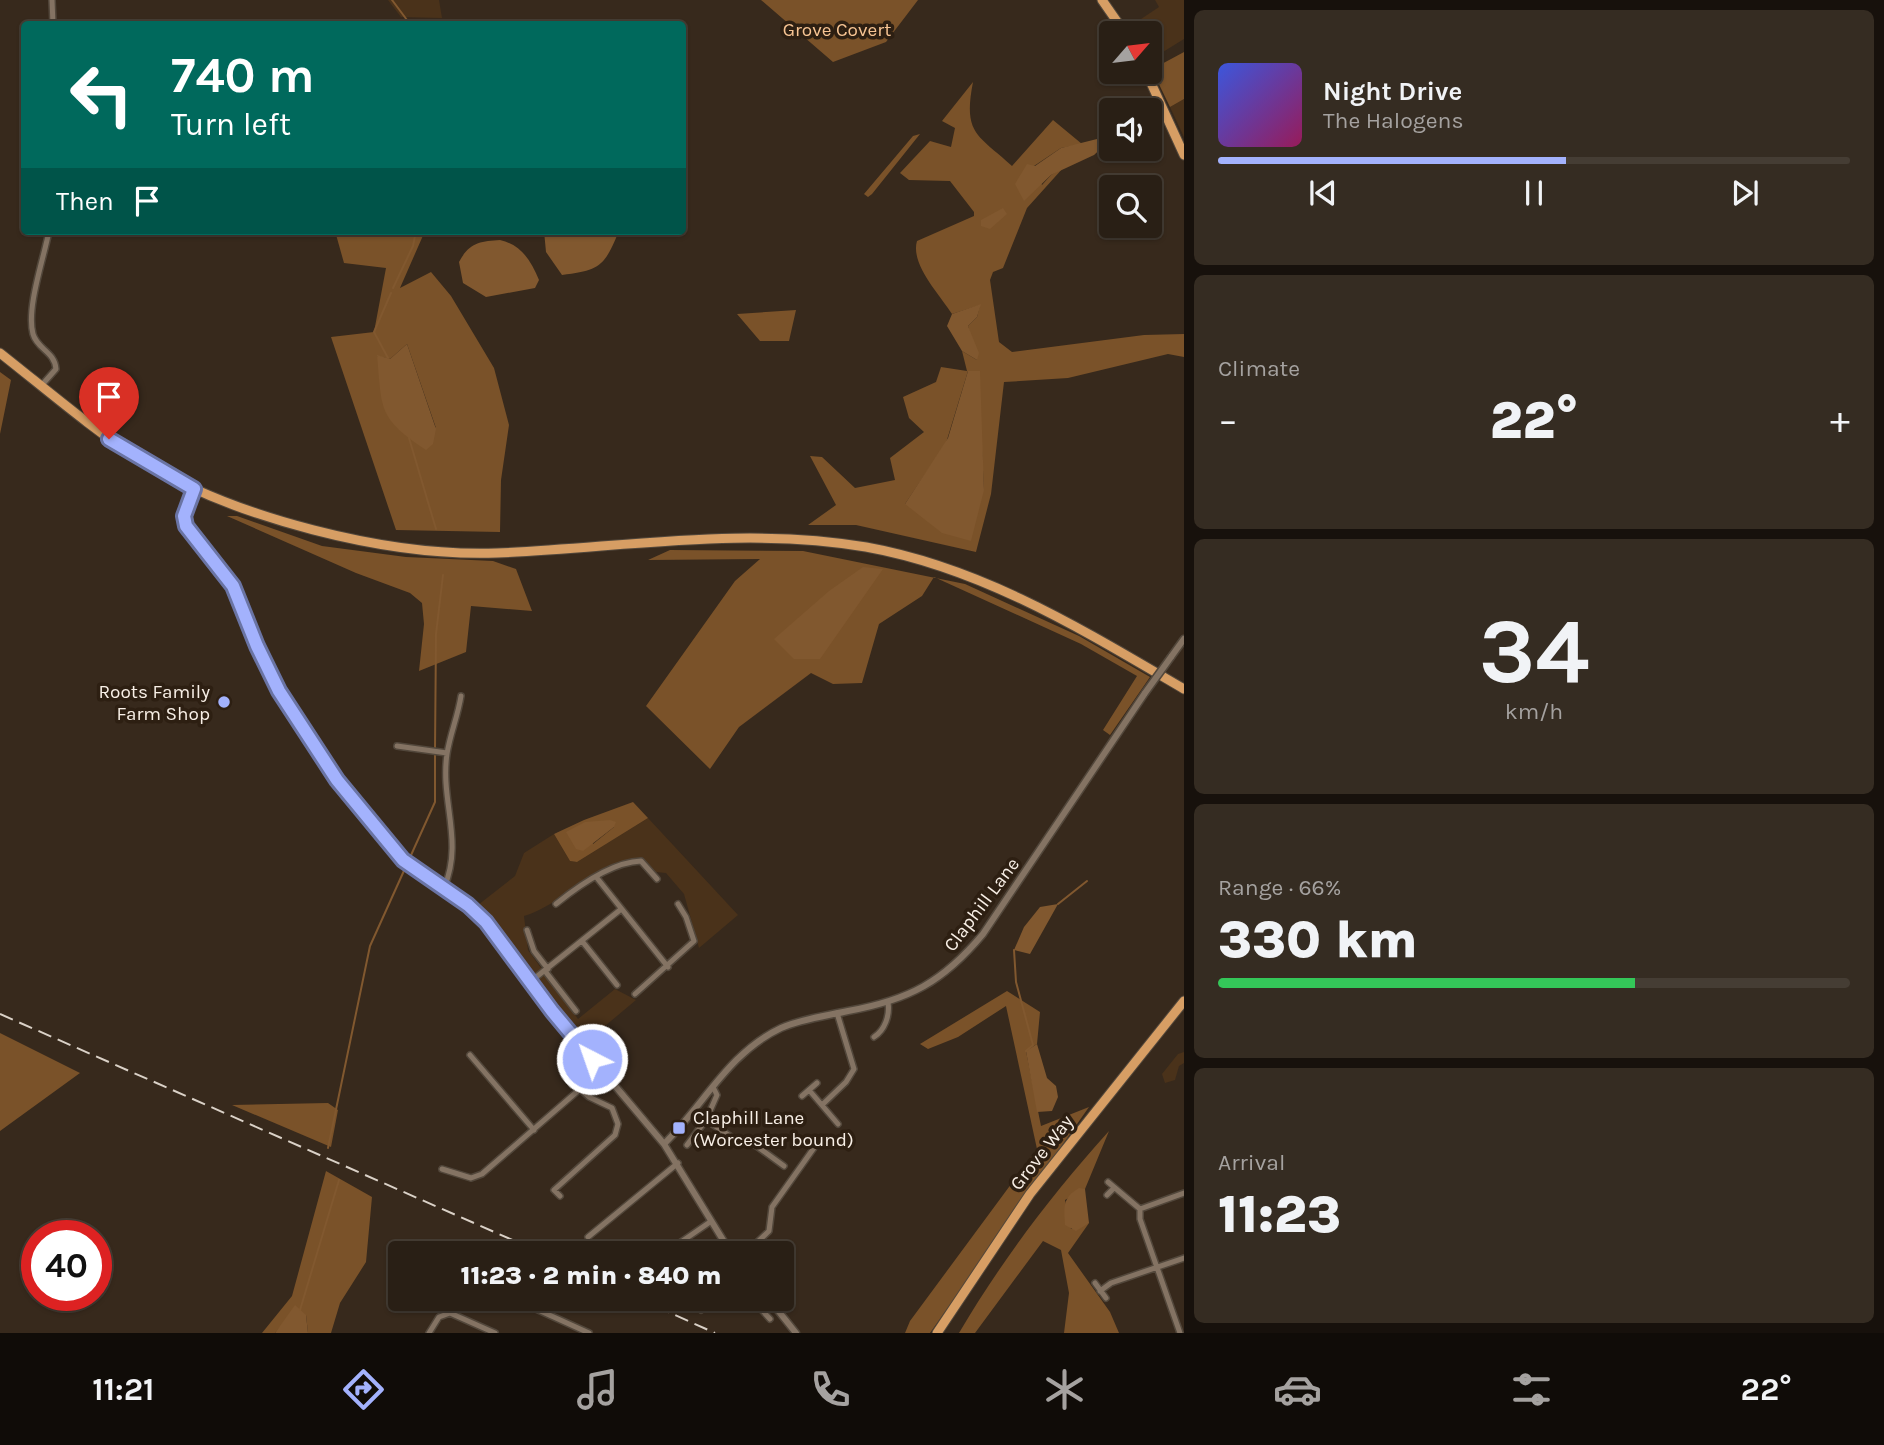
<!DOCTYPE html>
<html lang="en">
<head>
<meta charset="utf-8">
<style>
  body { margin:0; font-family:Karla,sans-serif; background:#352c22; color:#f1f3f6; height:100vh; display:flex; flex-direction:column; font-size:26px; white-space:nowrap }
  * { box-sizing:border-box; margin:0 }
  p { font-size:23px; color:#a5a2a0 }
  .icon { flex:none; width:38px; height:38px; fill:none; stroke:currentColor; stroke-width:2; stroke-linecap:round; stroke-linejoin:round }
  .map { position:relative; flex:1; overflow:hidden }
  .drawer { display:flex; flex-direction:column; gap:10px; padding:10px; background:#17110c; width:700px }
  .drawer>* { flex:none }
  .hud { position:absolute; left:21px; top:21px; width:665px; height:214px; border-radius:7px; box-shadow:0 2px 5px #0004,0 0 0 2px #453d34; background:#00695c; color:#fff; overflow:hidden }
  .needle { width:46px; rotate:62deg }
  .buttons { position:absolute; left:1099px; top:21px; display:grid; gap:14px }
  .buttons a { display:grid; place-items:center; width:63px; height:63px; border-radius:7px; background:#291f15; box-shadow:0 2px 5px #0004,0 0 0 2px #453d34; font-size:35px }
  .speed { position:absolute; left:21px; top:1220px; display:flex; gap:14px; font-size:35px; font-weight:700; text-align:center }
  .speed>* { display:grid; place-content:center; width:91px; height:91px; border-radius:50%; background:#291f15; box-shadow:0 2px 5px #0004,0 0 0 2px #453d34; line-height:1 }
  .speed .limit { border:10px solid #d22; background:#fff; color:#111 }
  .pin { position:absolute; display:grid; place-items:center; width:60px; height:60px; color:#fff; margin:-72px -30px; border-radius:50% 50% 50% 0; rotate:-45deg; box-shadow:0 0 7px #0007 }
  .pin .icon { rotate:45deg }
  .me { position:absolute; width:77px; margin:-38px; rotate:319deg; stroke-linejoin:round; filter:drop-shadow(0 0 5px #0008) }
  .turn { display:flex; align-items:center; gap:24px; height:147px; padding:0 35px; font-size:32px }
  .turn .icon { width:91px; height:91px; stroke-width:2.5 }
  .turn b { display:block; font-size:49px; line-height:60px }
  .then { display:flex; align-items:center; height:66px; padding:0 35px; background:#0003; gap:14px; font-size:26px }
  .big { font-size:52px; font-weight:800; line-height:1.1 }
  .drawer .widget { flex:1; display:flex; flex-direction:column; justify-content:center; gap:10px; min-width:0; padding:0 24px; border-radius:10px; background:#352c22 }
  .drawer .dial { align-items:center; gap:0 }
  .dial b { font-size:91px; line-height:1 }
  .song { display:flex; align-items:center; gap:21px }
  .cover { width:84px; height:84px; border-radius:10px; background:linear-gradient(135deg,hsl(230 70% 55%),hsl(330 70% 35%)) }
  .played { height:7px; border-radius:4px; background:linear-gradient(90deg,#a3b2fd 55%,#453d34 55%) }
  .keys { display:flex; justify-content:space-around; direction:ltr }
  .heat { display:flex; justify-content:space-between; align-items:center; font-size:38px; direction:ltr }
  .charge { height:10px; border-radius:5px; background:linear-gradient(90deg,#34c759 66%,#453d34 0) }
  .trip { position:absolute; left:388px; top:1241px; width:406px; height:70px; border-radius:7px; background:#291f15; box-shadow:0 2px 5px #0004,0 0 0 2px #453d34; font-weight:800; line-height:70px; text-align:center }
  .tab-bar { display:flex; height:112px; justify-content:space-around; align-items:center; background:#100c08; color:#a5a2a0 }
  .tab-bar .icon { width:49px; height:49px }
  .tab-bar .on { color:#a3b2fd }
  .tab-bar b { font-size:32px; color:#f1f3f6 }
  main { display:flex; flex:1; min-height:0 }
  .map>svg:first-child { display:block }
</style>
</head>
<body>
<main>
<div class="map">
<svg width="1184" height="1333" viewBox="0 0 1184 1333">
  <rect width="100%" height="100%" fill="#37291c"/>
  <path fill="#4a321a" d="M 388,0 L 439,0 L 442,18 L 401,17 Z
    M 1155,0 L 1184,0 L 1184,39 L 1150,60 L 1150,33 L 1129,33 L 1126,29 L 1159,7 Z
    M 1184,99 L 1184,137 L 1170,107 Z
    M 648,818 L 738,915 L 699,948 L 684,894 L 666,873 L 656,872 L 642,857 C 630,860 615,862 604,868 C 576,883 554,907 524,916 L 528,950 L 578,1019 L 615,989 L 636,1000 L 586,1042 L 557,1009 L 478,905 L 515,876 L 524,853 L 554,834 L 570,861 L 577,862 Z
    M 1184,1052 L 1184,1063 L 1179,1066 L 1175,1080 L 1165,1083 L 1162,1074 L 1178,1054 Z"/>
  <path fill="#7a5229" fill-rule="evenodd" d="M 761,0 L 918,0 L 886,42 L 833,62 Z
    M 1184,52 L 1184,99 L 1170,107 L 1155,76 L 1158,66 Z
    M 973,82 C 963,134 977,134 1012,166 L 1053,120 L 1082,144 L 1061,148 L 1034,166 L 1042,185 L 1051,175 L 1063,168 L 1027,208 L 1003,268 L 993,272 L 990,280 L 999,342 L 1012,352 L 1144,335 L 1184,334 L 1184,357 L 1168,354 L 1068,378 L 1004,382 L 991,494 L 976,552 L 856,525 L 808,525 L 836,505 L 810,456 L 822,457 L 855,488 L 895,480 L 890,458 L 924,432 L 909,418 L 903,397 L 936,382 L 941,367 L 967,371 L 962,351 L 977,360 L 968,326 L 977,317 L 980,305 L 952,314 C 940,295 910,264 917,241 L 974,216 L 974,212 L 950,181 L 909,180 L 900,173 L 930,141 L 951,147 L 955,128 L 942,121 ZM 968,371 L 980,410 L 984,490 L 905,504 L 946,443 Z
    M 920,134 L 872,194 L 868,197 L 864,194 L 913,136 Z
    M 335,231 L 425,231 L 400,288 L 431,272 L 451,296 L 494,368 L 509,425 L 501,480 L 500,532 L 396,530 L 331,337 L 374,332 L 386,268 L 344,263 ZM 407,344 L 436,428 L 377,356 L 390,359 Z
    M 796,310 L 789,341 L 760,341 L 737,314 Z
    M 0,372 L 11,380 L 0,434 Z
    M 227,516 L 237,516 L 322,546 L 406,557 L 493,561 L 516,569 L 532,611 L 471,606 L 466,652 L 419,671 L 424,624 L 422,603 L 410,593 L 356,573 Z
    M 670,550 L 803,551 L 965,584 L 1079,636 L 1150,677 L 1110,735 L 1103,730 L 1137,676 L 1081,644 L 934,577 L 922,596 L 879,624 L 862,683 L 833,684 L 811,673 L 739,727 L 710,769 L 646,706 L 735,581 L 760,559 L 648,560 Z
    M 633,802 L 648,818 L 577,862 L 570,861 L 554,834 L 584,820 ZM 585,822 L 605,823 L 614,827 L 593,844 Z
    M 1007,991 L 1040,1012 L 1037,1044 L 1026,1051 L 1041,1126 L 1089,1107 L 930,1333 L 905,1333 L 910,1321 L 1037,1149 L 1006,1006 L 958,1037 L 928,1049 L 920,1044 Z
    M 0,1033 L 80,1073 L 0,1131 Z
    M 328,1103 L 338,1110 L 331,1147 L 232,1105 Z
    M 1109,1131 L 1085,1189 L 1065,1200 L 1071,1229 L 1089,1223 L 1068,1253 L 1110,1312 L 1119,1333 L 1064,1333 L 1069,1293 L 1061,1250 L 1043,1241 L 975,1333 L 959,1333 C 1002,1260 1053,1193 1109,1131 Z
    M 326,1171 L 372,1197 L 366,1262 L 340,1303 L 331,1333 L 308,1333 L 306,1315 L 285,1321 L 275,1333 L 262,1333 L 292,1296 Z"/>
  <path fill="#81582f" d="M 1105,137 L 1106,144 L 1094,155 L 1051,175 L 1024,201 L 1015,184 L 1027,164 L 1035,166 L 1061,148 Z
    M 1003,208 L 1007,214 L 990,229 L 981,226 L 981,220 Z
    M 544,231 L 619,231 C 604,267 600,270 562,275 L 546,252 Z
    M 500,240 C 522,245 531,261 539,280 L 535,288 L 486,297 L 463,283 L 459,262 C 469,243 480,241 500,240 Z
    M 981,304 L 977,317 L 968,326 L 979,353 L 977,360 L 962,351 L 947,326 L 952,314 Z
    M 407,344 L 436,429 L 433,444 L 426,450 C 378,418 382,410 377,355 L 390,359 Z
    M 968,371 L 980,371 L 984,490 L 971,541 L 942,533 L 905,504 L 948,438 Z
    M 863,567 L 883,569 L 820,659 L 794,659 L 774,639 L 829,591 Z
    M 610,820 L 616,822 L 614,827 L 583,851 L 576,849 L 566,832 L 585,822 Z
    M 1058,904 L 1030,954 L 1014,950 L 1024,927 L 1040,907 Z
    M 1037,1044 L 1047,1078 L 1056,1086 L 1058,1097 L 1052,1111 L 1037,1112 L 1026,1051 Z
    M 1079,1188 L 1085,1189 L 1089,1223 L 1076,1231 L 1065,1225 C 1064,1207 1062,1198 1079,1188 Z
    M 295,1305 L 306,1315 L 308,1333 L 275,1333 Z"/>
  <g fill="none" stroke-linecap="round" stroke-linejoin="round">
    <path stroke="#81582f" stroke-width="2" d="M 392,0 L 410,24
      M 393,288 L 413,246 L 416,231
      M 388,358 L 374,332 L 391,293
      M 409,438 L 436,529
      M 435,749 L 436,634 L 443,575
      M 1058,904 L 1087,881
      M 1014,950 L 1016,982 L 1033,1045 L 1026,1051
      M 328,1148 L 370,946 L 435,802 L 435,754
      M 300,1310 L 339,1180"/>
    <defs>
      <path id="minor" d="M 52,0 L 53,24
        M 41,386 L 56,369 C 55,352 37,349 33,334 C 26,308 44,258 49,231
        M 397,746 L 447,753
        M 597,878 L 668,967
        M 444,888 C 464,841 440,801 447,754 C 450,734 458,716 461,696
        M 556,904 C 577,887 612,862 641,861 L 657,879
        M 527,930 L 534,951 L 548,969
        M 582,941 L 617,985
        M 545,971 L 576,1011
        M 530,982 L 620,910
        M 635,994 L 694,941 L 686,917 L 678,904
        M 874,1037 C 885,1030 890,1015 888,1003
        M 470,1055 L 534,1130
        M 713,1087 L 717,1095 L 706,1120 L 733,1138 L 751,1142 L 784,1166
        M 809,1090 L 838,1124
        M 802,1096 L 817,1083
        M 822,1105 L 846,1082 L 854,1069 L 837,1013
        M 687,1145 L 706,1120
        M 442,1169 L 471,1178 L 482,1174 L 602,1070
        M 1108,1182 L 1140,1209
        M 1107,1195 L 1114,1188
        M 560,1196 L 554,1190 L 615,1135 L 618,1124 L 612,1108 L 589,1097 L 580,1089
        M 1140,1209 L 1140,1219 L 1180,1333
        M 1140,1209 L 1184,1193
        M 588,1237 L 678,1163
        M 665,1253 L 710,1222
        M 746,1253 L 769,1231 L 772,1207 L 816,1145
        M 1095,1283 L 1106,1298
        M 1100,1291 L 1111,1283 L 1184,1258
        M 751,1298 L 770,1319
        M 513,1301 L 514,1299 L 589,1333
        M 701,1310 L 715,1298
        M 429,1333 L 439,1317 L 450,1313 L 495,1333"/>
      <path id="tertiary" d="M 194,489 L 184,516 L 186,526 L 233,586 L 257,646 L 279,691 L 337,780 L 403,860 L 468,906 L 486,922 L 552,1011 L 664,1144 L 731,1253
        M 1171,657 L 1184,639
        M 664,1144 C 704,1105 728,1053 781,1028 C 801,1019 826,1016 848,1011 C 909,1000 943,982 983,934 L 1145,693
        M 768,1298 L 796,1333"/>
      <path id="trunk" d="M 1102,0 L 1125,33
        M 1146,72 L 1184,155
        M 0,353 C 47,390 92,429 142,461 C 234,518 388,557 497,553 C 620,548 743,526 866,547 C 983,568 1083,630 1184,689
        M 937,1333 L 1030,1194 L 1184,1001"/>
    </defs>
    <use href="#minor" stroke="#52473b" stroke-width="8"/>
    <use href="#tertiary" stroke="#52473b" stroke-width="9"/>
    <use href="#trunk" stroke="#52473b" stroke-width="11"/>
    <use href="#minor" stroke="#847363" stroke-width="5"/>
    <use href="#tertiary" stroke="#847363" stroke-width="6"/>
    <use href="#trunk" stroke="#d79e64" stroke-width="9"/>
    <path stroke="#dad1c7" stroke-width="2" stroke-dasharray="14 7" stroke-linecap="butt" d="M 0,1014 L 542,1253
      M 637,1298 L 715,1333"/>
    <defs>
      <path id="tertiary-bridge" d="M 1145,693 L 1171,657"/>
    </defs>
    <use href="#tertiary-bridge" stroke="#52473b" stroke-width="9" stroke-linecap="butt"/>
    <use href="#tertiary-bridge" stroke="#847363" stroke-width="6"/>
  </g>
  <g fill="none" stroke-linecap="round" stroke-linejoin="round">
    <defs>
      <path id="route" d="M 109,439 L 194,489 L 184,516 L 186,526 L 233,586 L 257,646 L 279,691 L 337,780 L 403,860 L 468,905 L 486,922 L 552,1011 L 592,1059"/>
    </defs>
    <use href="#route" stroke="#6a74a4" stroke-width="18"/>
    <use href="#route" stroke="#a3b2fd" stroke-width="12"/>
  </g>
  <g fill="#a3b2fd" stroke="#2d1f12" stroke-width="2.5">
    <circle cx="224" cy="702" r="7"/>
    <rect x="672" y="1121" width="14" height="14" rx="3.5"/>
  </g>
  <g text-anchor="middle" stroke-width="7" stroke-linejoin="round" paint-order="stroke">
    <g font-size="19" fill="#f7c493" stroke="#2d1f12">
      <text x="837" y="36">Grove Covert</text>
    </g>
    <g font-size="19" fill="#f8efe6" stroke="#2d1f12" text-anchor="end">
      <text x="210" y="698">Roots Family<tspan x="210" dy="22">Farm Shop</tspan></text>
      <text x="693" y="1124" text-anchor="start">Claphill Lane<tspan x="693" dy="22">(Worcester bound)</tspan></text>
    </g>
    <g font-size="19" fill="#f8efe6" stroke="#2d1f12">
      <text transform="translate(981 904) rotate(-53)" y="7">Claphill Lane</text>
      <text transform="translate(1041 1152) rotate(-52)" y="7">Grove Way</text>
    </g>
  </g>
</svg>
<div class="buttons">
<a><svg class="needle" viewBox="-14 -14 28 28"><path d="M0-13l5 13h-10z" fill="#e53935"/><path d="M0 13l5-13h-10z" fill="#a5a2a0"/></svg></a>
<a><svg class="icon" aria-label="sound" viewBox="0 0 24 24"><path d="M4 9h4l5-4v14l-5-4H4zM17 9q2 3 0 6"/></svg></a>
<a><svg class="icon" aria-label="search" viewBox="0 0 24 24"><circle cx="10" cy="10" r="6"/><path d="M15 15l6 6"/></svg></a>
</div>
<div class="speed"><div class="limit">40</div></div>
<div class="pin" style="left:109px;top:439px;background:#d93025"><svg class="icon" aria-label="arrive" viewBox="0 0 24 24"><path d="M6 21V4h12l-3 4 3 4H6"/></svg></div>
<svg class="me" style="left:592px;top:1059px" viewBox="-20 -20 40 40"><circle r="17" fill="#a3b2fd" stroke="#fff" stroke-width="3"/><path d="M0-11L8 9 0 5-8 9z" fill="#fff"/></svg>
<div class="trip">11:23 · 2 min · 840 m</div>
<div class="hud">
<div class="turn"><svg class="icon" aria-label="left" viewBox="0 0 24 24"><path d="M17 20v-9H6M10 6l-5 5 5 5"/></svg><div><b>740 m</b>Turn left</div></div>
<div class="then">Then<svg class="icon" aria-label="arrive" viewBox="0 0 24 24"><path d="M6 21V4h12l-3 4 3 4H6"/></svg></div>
</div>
</div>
<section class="drawer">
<div class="widget">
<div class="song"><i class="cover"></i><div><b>Night Drive</b><p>The Halogens</p></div></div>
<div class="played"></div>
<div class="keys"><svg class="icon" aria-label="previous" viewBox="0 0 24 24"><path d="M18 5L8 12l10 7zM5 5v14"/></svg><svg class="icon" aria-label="pause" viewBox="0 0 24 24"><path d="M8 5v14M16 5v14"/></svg><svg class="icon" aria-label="next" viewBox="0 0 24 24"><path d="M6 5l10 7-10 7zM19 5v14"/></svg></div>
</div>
<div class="widget"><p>Climate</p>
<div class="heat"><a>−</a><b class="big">22°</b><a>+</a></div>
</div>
<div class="widget dial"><b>34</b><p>km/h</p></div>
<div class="widget"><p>Range · 66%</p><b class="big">330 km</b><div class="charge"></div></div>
<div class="widget"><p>Arrival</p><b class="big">11:23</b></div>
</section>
</main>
<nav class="tab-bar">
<b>11:21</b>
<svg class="icon on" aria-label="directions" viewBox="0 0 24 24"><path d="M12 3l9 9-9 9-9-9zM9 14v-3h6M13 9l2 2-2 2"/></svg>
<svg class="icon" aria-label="music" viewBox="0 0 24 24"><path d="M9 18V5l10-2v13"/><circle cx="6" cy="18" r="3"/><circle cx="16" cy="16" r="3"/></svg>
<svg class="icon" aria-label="phone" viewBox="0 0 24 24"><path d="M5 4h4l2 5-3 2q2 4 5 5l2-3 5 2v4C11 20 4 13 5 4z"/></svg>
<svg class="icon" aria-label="climate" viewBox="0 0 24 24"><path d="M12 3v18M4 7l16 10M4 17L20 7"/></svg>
<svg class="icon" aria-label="car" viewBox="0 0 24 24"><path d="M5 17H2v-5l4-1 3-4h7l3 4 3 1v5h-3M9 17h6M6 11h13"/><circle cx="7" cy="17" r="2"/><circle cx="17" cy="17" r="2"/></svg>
<svg class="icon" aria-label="filters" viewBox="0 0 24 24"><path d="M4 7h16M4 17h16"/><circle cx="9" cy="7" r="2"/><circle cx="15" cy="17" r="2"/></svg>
<b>22°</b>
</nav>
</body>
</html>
